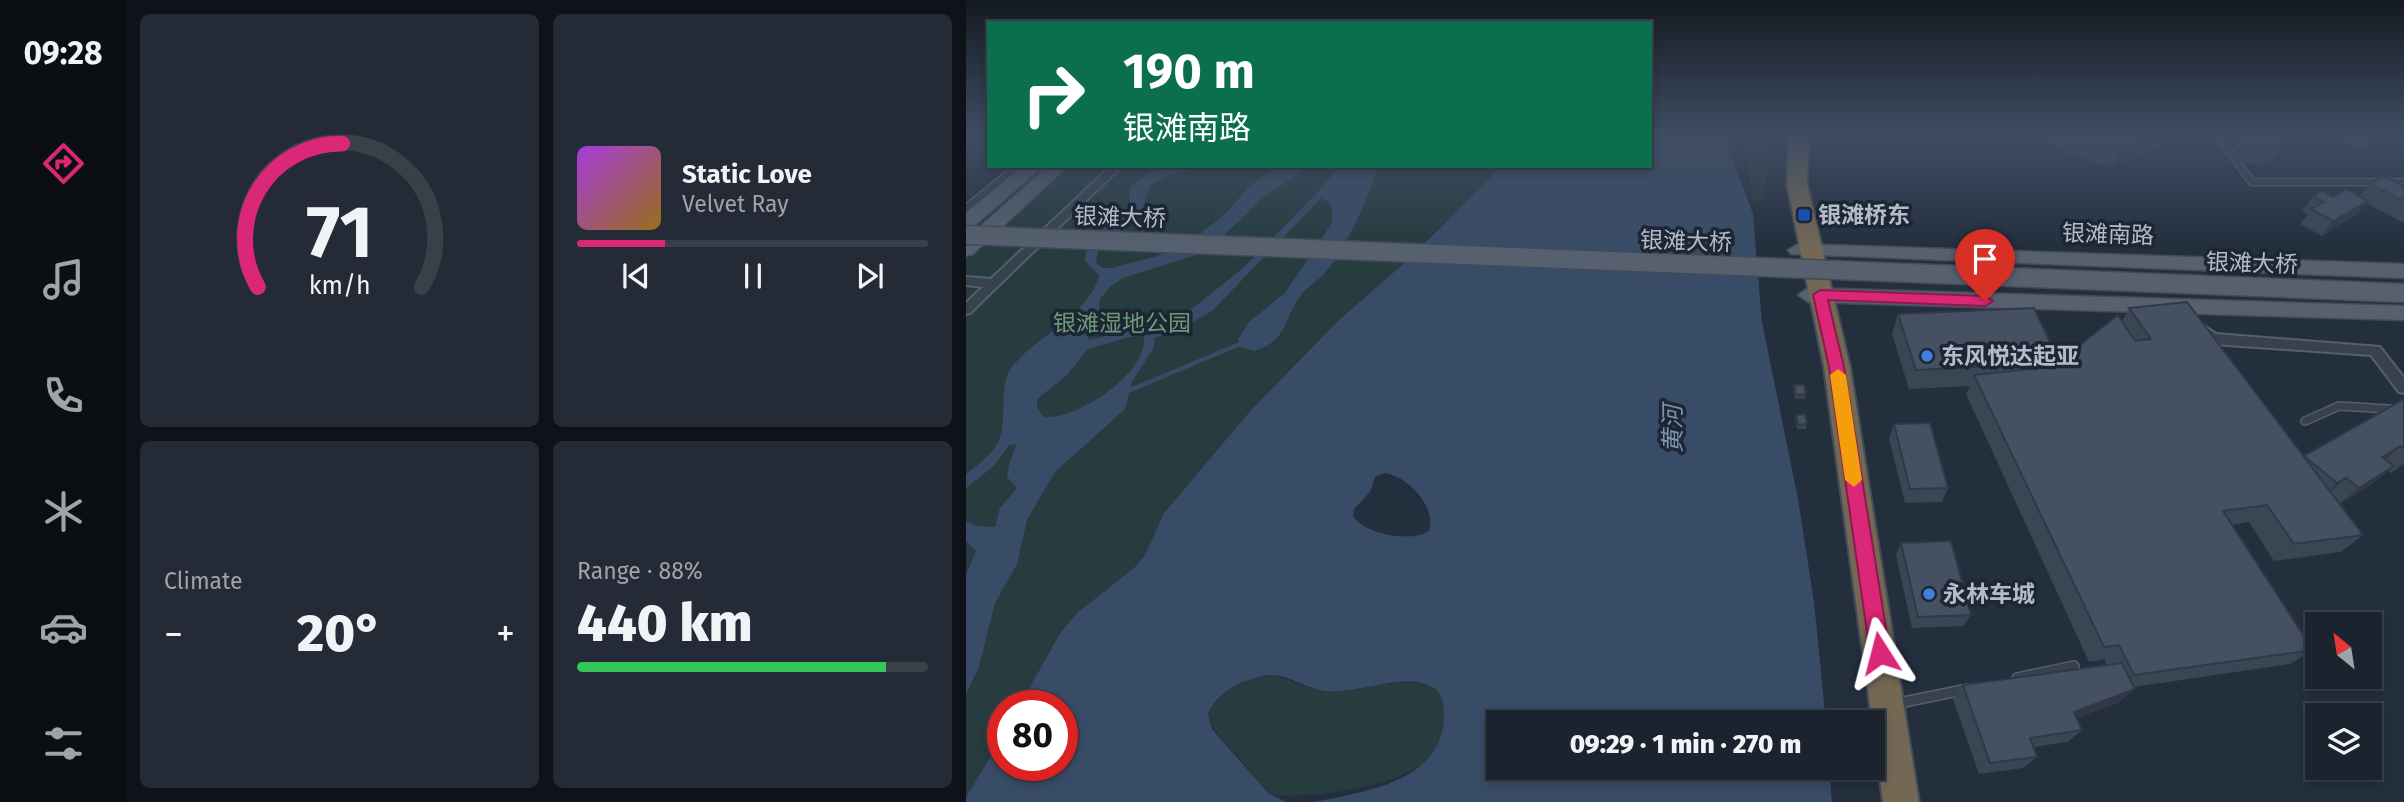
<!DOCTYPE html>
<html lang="en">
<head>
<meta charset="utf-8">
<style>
  body { margin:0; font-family:"Fira Sans","Noto Sans SC",sans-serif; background:#242b36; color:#f1f3f6; height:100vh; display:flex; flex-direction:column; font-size:26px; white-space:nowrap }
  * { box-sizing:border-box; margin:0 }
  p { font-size:23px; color:#a0a4aa }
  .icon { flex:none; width:38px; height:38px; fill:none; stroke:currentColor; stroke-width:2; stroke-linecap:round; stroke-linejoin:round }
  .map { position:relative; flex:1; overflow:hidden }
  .sheet { display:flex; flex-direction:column; gap:14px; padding:14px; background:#0f1319; width:840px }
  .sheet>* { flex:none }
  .top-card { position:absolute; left:21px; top:21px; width:665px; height:147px; border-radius:0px; box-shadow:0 4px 10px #0003,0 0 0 2px #39404a; background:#0b6e4f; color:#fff; overflow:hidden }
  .needle { width:46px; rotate:330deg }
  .controls { position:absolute; left:1339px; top:612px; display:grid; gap:14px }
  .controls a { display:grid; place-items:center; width:77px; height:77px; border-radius:0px; background:#1b232e; box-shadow:0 4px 10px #0003,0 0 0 2px #39404a; font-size:35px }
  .speed { position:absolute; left:21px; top:690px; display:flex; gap:14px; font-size:35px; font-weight:700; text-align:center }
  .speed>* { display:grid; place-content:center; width:91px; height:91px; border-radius:50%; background:#1b232e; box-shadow:0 4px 10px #0003,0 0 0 2px #39404a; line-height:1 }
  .speed .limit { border:10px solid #d22; background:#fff; color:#111 }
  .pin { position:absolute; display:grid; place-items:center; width:60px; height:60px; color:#fff; margin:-72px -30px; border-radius:50% 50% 50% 0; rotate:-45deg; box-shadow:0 0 7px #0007 }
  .pin .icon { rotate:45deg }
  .me { position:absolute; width:77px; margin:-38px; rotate:351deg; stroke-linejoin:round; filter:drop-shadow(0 0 5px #0008) }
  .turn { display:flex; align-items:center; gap:24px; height:147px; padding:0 21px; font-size:32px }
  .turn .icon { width:91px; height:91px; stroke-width:2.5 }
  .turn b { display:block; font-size:49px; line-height:60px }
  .big { font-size:52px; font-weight:800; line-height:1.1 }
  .sheet .tile { flex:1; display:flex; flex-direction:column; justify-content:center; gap:10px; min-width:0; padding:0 24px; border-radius:10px; background:#242b36 }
  .sheet .dial { align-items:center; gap:0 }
  .dial svg { height:182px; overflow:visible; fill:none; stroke:#39404a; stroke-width:7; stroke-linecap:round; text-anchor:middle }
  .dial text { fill:#f1f3f6; stroke:none }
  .song { display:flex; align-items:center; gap:21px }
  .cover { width:84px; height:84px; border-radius:10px; background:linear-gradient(135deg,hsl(280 70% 55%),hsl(40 70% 35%)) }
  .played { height:7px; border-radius:4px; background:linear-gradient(90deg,#db2777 25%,#39404a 25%) }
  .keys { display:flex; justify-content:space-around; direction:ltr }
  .heat { display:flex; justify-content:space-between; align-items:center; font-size:38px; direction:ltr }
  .charge { height:10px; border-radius:5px; background:linear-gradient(90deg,#34c759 88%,#39404a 0) }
  .sheet .tiles { flex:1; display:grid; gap:14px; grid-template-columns:repeat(2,1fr) }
  .trip { position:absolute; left:520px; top:710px; width:399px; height:70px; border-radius:0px; background:#1b232e; box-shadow:0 4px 10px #0003,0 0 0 2px #39404a; font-weight:800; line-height:70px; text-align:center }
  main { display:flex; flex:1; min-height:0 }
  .tab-bar { display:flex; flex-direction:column; width:126px; justify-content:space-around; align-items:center; background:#0b0e12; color:#a0a4aa }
  .tab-bar .icon { width:49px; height:49px }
  .tab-bar .selected { color:#db2777 }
  .tab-bar b { font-size:32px; color:#f1f3f6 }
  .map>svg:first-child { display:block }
</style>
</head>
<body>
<main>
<nav class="tab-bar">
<b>09:28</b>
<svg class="icon selected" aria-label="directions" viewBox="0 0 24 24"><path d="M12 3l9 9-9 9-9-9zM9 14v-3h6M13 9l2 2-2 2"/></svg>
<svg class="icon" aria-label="music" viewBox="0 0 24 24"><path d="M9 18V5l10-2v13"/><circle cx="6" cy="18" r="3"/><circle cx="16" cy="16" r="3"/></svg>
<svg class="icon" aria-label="phone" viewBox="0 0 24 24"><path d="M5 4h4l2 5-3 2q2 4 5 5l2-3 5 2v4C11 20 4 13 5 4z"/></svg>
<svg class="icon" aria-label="climate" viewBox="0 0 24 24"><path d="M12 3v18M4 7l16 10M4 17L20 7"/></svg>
<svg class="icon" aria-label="car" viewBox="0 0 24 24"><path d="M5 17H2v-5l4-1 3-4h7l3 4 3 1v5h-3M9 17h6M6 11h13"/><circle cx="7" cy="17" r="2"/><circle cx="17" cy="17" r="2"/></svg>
<svg class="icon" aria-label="filters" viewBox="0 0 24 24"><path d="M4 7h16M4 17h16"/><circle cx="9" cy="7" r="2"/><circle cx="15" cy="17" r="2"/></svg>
</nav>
<section class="sheet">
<div class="tiles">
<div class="tile dial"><svg viewBox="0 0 100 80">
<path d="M14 69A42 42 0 1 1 86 69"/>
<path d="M14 69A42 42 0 0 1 51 6" stroke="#db2777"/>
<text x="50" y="56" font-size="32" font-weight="700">71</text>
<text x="50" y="72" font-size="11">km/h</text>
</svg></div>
<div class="tile">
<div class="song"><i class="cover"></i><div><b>Static Love</b><p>Velvet Ray</p></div></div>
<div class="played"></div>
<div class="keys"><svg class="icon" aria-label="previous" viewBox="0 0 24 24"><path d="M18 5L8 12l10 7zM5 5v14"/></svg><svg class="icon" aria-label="pause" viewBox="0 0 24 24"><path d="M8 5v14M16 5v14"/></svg><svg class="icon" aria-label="next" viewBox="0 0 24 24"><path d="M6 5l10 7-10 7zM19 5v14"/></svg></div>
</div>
<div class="tile"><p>Climate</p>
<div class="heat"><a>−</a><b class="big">20°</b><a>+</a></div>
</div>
<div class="tile"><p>Range · 88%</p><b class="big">440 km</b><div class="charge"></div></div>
</div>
</section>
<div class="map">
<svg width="1438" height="802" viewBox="0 0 1438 802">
  <rect width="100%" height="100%" fill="#242f3e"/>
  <path fill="#263c3f" d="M 778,135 L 806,135 L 798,200 L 787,202 Z
    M 93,166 L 536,166 L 443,259 L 374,319 L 286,409 L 198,513 L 179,555 L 168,568 L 111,613 L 94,633 L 54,705 L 37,705 L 37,736 L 0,797 L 0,249 Z
    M 309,675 C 325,680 343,690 360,691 C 390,693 446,672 469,689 C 478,695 478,707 478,717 C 477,730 475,742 468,753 C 445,786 335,802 302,793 C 292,784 284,770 275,760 C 262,744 247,734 242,714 C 253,689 283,677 309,675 Z"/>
  <path fill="#394c67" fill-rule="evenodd" d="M 684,135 L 762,135 L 763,150 L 787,214 L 796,322 L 832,499 L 848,602 L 860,723 L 532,723 L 532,768 L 863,768 L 866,802 L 348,802 C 398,792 476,782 478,717 C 478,706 477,694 468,688 C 441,670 391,695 358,691 C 337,688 318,671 297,676 C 274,681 251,692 242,714 L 246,729 L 302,793 L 320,802 L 0,802 L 0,797 L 37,736 L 37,765 L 96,765 L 96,705 L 54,705 L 94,633 L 111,613 L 168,568 L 179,555 L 198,513 L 286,409 L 374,319 L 443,259 L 536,166 L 684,166 ZM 419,473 C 441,476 471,506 463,531 C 445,543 398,534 387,516 L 388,509 L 404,492 L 409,477 Z
    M 238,166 L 204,175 L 184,185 L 175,215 L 132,250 L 130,263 L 137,268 L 145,268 L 191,256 L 226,240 L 257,216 L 284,186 L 310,166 L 345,166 L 299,196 L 250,243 L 230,255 L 157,278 L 143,288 L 134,299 L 132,318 L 124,329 L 122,340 L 197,323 L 227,308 L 276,269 L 350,194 L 374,166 L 412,166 C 403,197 380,248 359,273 C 352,281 341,287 335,295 C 317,319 323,340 288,351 L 275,347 L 272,339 L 283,322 L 319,293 L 366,223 C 367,210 368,204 355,198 L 246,311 L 215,329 L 189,338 L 188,347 L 166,382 L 159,409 L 89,472 L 61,520 L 51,564 L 29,603 L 13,667 L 0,694 L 0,575 L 10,551 L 0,541 L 0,521 L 10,526 L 29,527 L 34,508 L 51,488 L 41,477 L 43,464 L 51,444 L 43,445 L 29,465 L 0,488 L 0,474 C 9,467 21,458 28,449 C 46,424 29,390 46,367 C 68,338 126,312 133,275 L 119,261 C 118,238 147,222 164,209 L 163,189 C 185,165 207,166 238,166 ZM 163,337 L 178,337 C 182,374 110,420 78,417 L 71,408 L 71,399 L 100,376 L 122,349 Z"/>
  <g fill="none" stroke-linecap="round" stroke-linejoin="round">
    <path stroke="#394c67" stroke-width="4.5" d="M 162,391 L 274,344"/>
    <defs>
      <path id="lane-far2" d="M 1251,135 L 1286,182 L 1438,182
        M 0,208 L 52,166"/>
      <path id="lane-far1" d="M 1339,421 L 1373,406 L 1438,410"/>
      <path id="lane" d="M 1051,678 L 1108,666
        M 928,704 L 1002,689"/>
      <path id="street" d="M 145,166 L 156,166 L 4,313 L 0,314 L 0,303 L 17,287 L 0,285 L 0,277 L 25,279 Z
        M 1235,324 L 1250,334 L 1414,347 L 1438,378 L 1438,393 L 1433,392 L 1405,355 L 1247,344 L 1242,342 L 1229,329 L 1230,326 Z"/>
      <path id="primary" d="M 57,166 L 77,166 L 7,227 L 0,229 L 0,213 Z
        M 82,166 L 102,166 L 7,254 L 0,256 L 0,239 Z
        M 832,244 L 1438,264 L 1438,278 L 825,254 L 822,250 Z
        M 842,288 L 1438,306 L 1438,320 L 842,302 L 832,295 Z"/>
      <path id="highway" d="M 823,135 L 843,135 L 841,184 L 884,367 L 953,802 L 917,802 L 858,367 L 821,184 Z"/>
    </defs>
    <use href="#lane-far2" stroke="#565f6c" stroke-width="9"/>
    <use href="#lane-far1" stroke="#565f6c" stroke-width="10"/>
    <use href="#lane" stroke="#565f6c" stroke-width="12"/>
    <use href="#street" stroke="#565f6c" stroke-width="4"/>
    <use href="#primary" stroke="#414a57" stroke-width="3"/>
    <use href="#highway" stroke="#434c59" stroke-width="4"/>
    <use href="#lane-far2" stroke="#38414e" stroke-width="6"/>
    <use href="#lane-far1" stroke="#38414e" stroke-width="7"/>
    <use href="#lane" stroke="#38414e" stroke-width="9"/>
    <use href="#street" fill="#38414e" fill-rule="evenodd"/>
    <use href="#primary" fill="#56606e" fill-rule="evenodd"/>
    <use href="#highway" fill="#746855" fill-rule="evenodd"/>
    <defs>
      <path id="primary-bridge" d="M 0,235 L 1438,293"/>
    </defs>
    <use href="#primary-bridge" stroke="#414a57" stroke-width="21" stroke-linecap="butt"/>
    <use href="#primary-bridge" stroke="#56606e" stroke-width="18"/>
  </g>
  <path fill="#3b4654" d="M 1071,135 L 1208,135 L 1203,143 L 1145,168 L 1094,150 Z
    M 1277,135 L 1339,135 L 1338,137 L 1329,141 L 1318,139 L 1319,140 L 1305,160 L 1301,159 L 1296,166 L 1274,160 L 1270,157 L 1275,149 L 1269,147 Z
    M 1372,135 L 1422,135 L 1394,150 L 1370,138 Z
    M 1404,184 L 1438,186 L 1438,223 L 1400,203 L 1390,215 L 1356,236 L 1334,224 L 1342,214 L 1336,211 L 1347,196 L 1393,196 Z
    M 1163,308 L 1338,457 L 1438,399 L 1438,465 L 1425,473 L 1422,471 L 1406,484 L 1374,504 L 1397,535 L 1375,552 L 1308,561 L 1283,522 L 1266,525 L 1347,650 L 1324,664 L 1168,687 L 1169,689 L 1152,703 L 1110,718 L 1116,730 L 1101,742 L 1067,747 L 1071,757 L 1057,768 L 1013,774 L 987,699 L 997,685 L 1141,665 L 1138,659 L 1123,662 L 1000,394 L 1004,386 L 943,389 L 926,334 L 932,314 L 1094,363 L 1092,366 L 1094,366 L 1099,357 L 1156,321 Z
    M 828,385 L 840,394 L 839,399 L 829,399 L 827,390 Z
    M 830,415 L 841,424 L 840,429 L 831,429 L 829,419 Z
    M 928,424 L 982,488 L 976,502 L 939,503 L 923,438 Z
    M 935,543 L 1005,615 L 997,626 L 946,628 L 930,555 Z"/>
  <path fill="#303945" d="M 1188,135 L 1208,135 L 1203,143 L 1145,168 L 1155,149 Z
    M 1311,135 L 1321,135 L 1318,139 L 1307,143 Z
    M 1333,135 L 1339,135 L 1338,137 L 1329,141 Z
    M 1406,135 L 1422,135 L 1394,150 L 1404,136 Z
    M 1402,201 L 1390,215 L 1356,236 L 1367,221 Z
    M 1435,446 L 1414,464 L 1416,457 Z
    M 1438,462 L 1438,465 L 1425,473 Z
    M 1428,466 L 1406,484 L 1372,505 L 1393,488 Z
    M 1380,478 L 1360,495 L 1351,501 L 1371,483 Z
    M 1169,689 L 1152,703 L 1093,724 L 1108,712 Z"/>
  <path fill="#455162" stroke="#303945" stroke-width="2" d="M 1113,135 L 1188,135 L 1155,149 Z
    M 1284,135 L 1311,135 L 1310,136 L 1319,140 L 1314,146 L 1306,143 L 1303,146 L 1308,148 L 1305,151 L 1283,146 L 1279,142 L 1282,139 L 1287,141 L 1292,138 Z
    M 1417,176 L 1438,186 L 1438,201 L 1404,184 Z
    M 1380,189 L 1402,201 L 1367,221 L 1345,209 L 1358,202 L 1347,196 L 1356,191 L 1367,197 Z
    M 1221,302 L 1397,535 L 1328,544 L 1301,505 L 1257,511 L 1347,650 L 1168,675 L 1153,645 L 1138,647 L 1008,375 L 1103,365 L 1099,357 L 1152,315 L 1169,341 L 1185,339 L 1163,308 Z
    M 1068,308 L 1094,363 L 950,370 L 932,314 Z
    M 828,385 L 838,385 L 840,394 L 830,395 Z
    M 1438,399 L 1438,448 L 1435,446 L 1416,457 L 1428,466 L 1393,488 L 1380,478 L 1371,483 L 1338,456 Z
    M 839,414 L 841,424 L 832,425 L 830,415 Z
    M 964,423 L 982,488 L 944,489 L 928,424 Z
    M 985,541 L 1005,615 L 952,617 L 935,543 Z
    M 1156,663 L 1169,689 L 1108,712 L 1116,730 L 1064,738 L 1071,757 L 1024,763 L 997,685 Z"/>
  <linearGradient id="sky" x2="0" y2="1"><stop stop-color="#141a22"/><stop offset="0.55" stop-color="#3f4d63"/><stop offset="1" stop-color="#3f4d63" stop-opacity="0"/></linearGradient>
  <rect width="1438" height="247" fill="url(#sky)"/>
  <path fill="#db2777" stroke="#8e194d" stroke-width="2" d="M 854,290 L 1019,296 L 1027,301 L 1019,306 L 862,300 L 878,367 L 924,653 L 921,660 L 914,663 L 907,660 L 904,653 L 863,367 L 847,295 Z"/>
  <path fill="#f59e0b" d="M 872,369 L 880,375 L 896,480 L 888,487 L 879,480 L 864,375 Z"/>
  <rect fill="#1a4fb4" stroke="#1d2633" stroke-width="2.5" x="831" y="208" width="14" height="14" rx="3.5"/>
  <g fill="#3f7fe0" stroke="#1d2633" stroke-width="2.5">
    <circle cx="961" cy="356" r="7"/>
    <circle cx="963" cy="594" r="7"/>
  </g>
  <g text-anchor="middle" stroke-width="7" stroke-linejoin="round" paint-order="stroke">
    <g font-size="23" font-weight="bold" fill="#b4bcc9" stroke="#1d2633" text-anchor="start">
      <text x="852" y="223">银滩桥东</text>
      <text x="975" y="364">东风悦达起亚</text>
      <text x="977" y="602">永林车城</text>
    </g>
    <g font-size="23" fill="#b4bcc9" stroke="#1d2633">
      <text transform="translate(154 217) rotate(2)" y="8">银滩大桥</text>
      <text transform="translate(1142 234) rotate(2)" y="8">银滩南路</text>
      <text transform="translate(720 241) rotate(2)" y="8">银滩大桥</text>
      <text transform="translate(1286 263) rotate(2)" y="8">银滩大桥</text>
    </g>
    <g font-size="23" fill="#6b9a76" stroke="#1d2633">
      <text x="156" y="331">银滩湿地公园</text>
    </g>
    <g font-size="24" font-style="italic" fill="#7c92b1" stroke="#1d2633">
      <text transform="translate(707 429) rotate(-90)" y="8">黄河</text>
    </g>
  </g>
</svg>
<div class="controls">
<a><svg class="needle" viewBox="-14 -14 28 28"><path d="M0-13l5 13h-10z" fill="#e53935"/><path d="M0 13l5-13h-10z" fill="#a0a4aa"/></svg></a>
<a><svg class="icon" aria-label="layers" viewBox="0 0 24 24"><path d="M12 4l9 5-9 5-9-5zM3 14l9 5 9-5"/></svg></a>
</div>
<div class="speed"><div class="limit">80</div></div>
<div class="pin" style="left:1019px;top:301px;background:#d93025"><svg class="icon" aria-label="arrive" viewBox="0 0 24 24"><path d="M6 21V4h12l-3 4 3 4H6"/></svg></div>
<svg class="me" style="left:914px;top:653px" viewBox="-20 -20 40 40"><path d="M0-17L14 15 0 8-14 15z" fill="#db2777" stroke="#fff" stroke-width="4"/></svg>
<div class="trip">09:29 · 1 min · 270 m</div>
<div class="top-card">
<div class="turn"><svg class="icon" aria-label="right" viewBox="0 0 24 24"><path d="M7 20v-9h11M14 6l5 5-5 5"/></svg><div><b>190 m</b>银滩南路</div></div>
</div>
</div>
</main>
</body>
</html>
